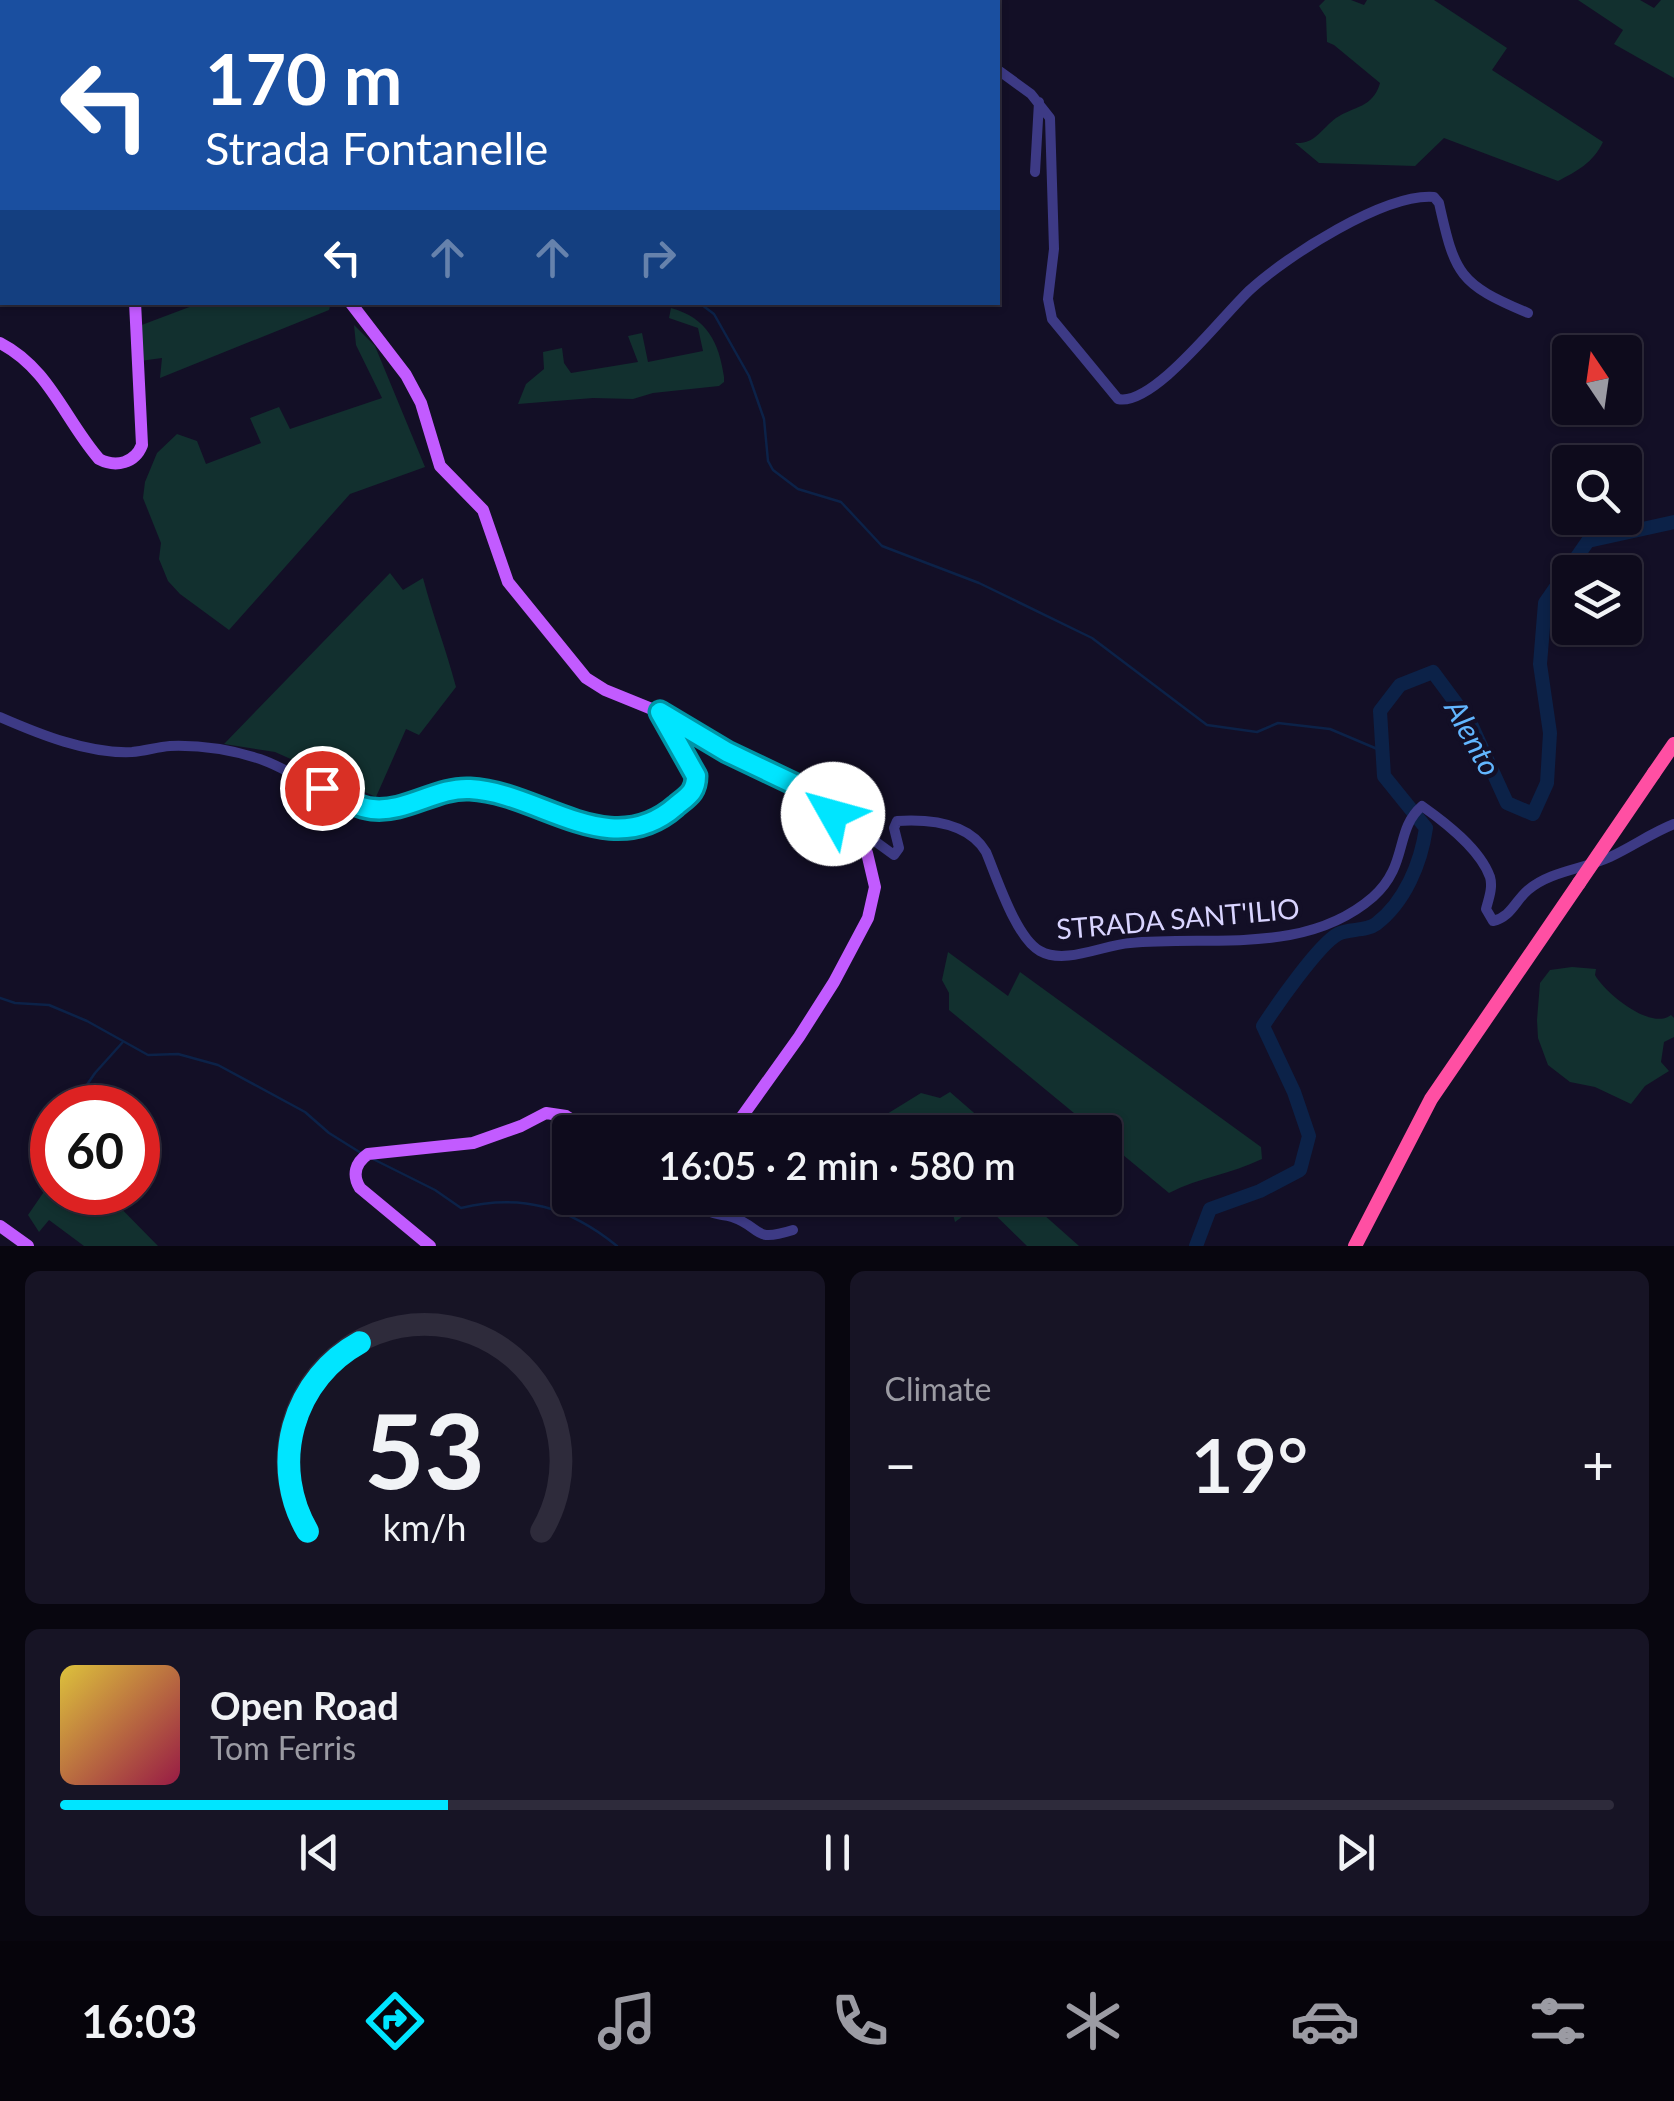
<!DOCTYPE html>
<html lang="en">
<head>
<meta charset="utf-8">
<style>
  body { margin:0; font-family:Lato,sans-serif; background:#171425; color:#f1f3f6; height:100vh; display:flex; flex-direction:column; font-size:38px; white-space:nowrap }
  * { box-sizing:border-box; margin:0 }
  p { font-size:32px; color:#9b9ba3 }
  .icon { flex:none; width:55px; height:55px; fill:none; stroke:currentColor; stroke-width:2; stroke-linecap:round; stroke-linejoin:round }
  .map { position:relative; height:1246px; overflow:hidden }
  .details { display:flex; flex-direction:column; gap:25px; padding:25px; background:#08060f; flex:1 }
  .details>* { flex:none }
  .top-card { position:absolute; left:0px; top:0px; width:1000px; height:305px; box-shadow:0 2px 8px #0004,0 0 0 2px #2e2b3b; background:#1a4fa0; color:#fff; overflow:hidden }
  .needle { width:65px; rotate:347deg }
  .tools { position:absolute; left:1552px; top:335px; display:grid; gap:20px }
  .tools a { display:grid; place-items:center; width:90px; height:90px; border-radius:10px; background:#0e0b1c; box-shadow:0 2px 8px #0004,0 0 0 2px #2e2b3b; font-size:50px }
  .speed { position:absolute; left:30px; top:1085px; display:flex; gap:20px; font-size:50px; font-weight:700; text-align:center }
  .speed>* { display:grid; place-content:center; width:130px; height:130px; border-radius:50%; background:#0e0b1c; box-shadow:0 2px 8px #0004,0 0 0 2px #2e2b3b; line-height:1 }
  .speed .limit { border:15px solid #d22; background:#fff; color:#111 }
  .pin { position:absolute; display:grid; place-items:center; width:85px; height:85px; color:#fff; margin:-42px; border:5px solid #fff; border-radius:50%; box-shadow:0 2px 10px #0007 }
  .me { position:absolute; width:110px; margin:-55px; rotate:308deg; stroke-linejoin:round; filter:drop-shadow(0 0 8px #0008) }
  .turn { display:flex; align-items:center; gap:35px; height:210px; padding:0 40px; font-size:45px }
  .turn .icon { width:130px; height:130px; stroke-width:2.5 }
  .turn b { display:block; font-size:70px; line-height:85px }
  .lanes { display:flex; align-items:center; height:95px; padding:0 40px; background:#0003; justify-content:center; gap:50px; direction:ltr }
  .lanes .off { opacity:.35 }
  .big { font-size:75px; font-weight:600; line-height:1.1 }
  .details .tile { flex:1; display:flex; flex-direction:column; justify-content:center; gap:15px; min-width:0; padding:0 35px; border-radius:15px; background:#171425 }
  .details .dial { align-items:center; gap:0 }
  .dial svg { height:260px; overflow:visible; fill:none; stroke:#2e2b3b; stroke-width:7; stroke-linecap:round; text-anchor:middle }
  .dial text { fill:#f1f3f6; stroke:none }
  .song { display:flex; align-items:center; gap:30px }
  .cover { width:120px; height:120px; border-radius:15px; background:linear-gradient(135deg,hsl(50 70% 55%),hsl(340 70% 35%)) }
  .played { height:10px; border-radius:5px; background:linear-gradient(90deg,#00e5ff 25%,#2e2b3b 25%) }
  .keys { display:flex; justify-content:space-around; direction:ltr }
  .heat { display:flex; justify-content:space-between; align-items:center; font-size:55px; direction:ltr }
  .details .tiles { flex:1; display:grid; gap:25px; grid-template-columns:1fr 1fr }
  .tile:last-child { grid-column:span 2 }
  .trip { position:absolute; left:552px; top:1115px; width:570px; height:100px; border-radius:10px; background:#0e0b1c; box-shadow:0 2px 8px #0004,0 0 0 2px #2e2b3b; font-weight:600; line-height:100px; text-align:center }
  .dock { display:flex; height:160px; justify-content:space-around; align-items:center; background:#06040b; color:#9b9ba3 }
  .dock .icon { width:70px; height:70px }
  .dock .on { color:#00e5ff }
  .dock b { font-size:45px; color:#f1f3f6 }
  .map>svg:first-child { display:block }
</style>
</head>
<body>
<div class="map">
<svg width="1674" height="1246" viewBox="0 0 1674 1246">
  <rect width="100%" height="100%" fill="#130f26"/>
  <path fill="#12302f" d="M 1325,0 L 1351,0 L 1364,5 L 1367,0 L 1434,0 L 1507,48 L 1492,70 L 1603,142 C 1593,163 1577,171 1558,181 L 1444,138 L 1415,166 L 1319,163 L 1295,143 C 1316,144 1321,129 1336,118 C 1354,106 1373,108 1380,83 L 1334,45 L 1327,42 L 1326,17 L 1319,6 Z
    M 1578,0 L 1640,0 L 1654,8 L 1661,0 L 1674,0 L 1674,78 L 1614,44 L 1623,30 Z
    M 200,303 L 331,303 L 329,310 L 160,378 L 162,358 L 140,361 L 139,326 Z
    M 671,308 C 707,318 719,342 724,377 L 724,382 L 719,386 L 653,393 L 633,399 L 593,398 L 518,404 L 526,384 L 544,369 L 543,352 L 562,348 L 564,363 L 571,373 L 638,362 L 628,336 L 642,333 L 648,362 L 703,351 L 698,328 L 669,318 Z
    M 354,325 L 375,346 L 425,467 L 350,494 L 229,630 L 180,594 L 168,581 L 159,559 L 161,543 L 143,498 L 145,482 L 157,453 L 177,434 L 197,441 L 206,464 L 261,443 L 250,418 L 279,407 L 290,429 L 382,398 L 356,345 Z
    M 390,573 L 403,590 L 423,578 C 433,616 446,649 456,687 L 419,735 L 406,729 L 376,797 L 275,752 L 224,744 Z
    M 948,952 L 1008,996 L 1020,972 L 1261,1147 L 1262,1159 C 1231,1174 1200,1177 1169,1193 L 1105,1140 L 1105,1132 L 1097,1132 L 949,1010 L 949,993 L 942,980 Z
    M 1572,967 L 1596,969 L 1595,975 C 1605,993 1651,1031 1671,1015 L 1674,1018 L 1674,1037 L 1664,1042 L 1661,1062 L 1669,1071 L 1645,1086 L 1631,1104 L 1595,1087 L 1570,1082 L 1548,1065 L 1538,1038 L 1537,1020 L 1540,983 L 1550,970 Z
    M 950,1092 L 996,1132 L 861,1130 L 921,1093 L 940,1098 Z
    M 52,1180 L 52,1192 L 106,1193 L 158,1246 L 84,1246 L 49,1220 L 39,1232 L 28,1215 Z
    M 956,1198 L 1025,1198 L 1079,1246 L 1027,1246 L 982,1202 L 955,1222 L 952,1210 Z"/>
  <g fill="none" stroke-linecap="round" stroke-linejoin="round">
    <path stroke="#0c2248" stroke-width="2.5" d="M 315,0 L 320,2
      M 151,2 L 152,0
      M 0,43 L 2,43
      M 698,302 L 714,314 L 749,376 L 764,419 L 768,461 L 773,470 L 798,489 L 841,502 L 882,546 L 979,583 L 1092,638 L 1207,725 L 1257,732 L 1278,723 L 1330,729 L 1382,751
      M 0,998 L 15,1003 L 49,1005 L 87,1021 L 148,1055 L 178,1054 L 218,1065 L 305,1112 L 329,1133 L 361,1153
      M 71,1108 L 95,1073 L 122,1043
      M 373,1159 L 435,1190 L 461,1208 C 521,1193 569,1207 617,1246"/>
    <path stroke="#0c2248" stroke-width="14" d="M 1196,1246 L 1210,1209 L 1260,1191 L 1300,1170 L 1309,1136 L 1294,1092 L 1263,1026 C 1276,1006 1319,944 1338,934 C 1349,928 1365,932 1376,924 C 1405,902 1421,863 1426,828 L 1384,776 L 1380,711 L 1400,685 L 1433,672 L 1470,722 L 1507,803 L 1533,814 L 1547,783 L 1550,733 L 1540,664 L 1545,603 L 1588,541 L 1674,522"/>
    <path stroke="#3d3a85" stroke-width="10" d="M 831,0 L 844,0
      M 937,0 L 940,2
      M 998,70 L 1031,94 L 1050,118 L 1054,249 L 1048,299 L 1052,319 L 1118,399 C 1154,407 1224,313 1251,289 C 1287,256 1385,193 1434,197 L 1439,203 C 1455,275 1459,284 1528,313
      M 0,76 L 2,76
      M 1035,172 L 1039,102
      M 0,717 C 39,734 88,754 132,752 C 145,751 157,747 170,746 C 199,745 232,750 260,759 C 296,771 334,804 371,809 C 411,814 446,782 490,791 C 535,801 581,836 629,828 C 653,824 696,803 696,776 L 660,712
      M 839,815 L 894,855 L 899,848 L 894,828 L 897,821 C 929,819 968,822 986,852 C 997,878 1016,938 1040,951 C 1065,965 1103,945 1130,943 C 1211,935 1305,956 1373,897 C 1409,865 1394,830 1422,806 C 1446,823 1480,849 1490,877 C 1493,887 1489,898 1486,909 L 1493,921 C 1511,917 1515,901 1528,890 C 1550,871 1584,869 1610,857 C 1632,847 1651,833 1674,824
      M 705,1198 L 708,1211 C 717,1216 723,1214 732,1217 C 764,1228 751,1243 793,1230"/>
    <path stroke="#c25bff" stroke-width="12" d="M 350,302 L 406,375 L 421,403 L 440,466 L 483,510 L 508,582 L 586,678 L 605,690 L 674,718 L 727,752 L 811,792 L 858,839 L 867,853 L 875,887 L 868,918 L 834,982 L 799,1037 L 731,1132
      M 0,343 C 49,368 65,420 99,459 C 116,468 135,463 142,445 L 135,302
      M 0,1226 L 28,1246
      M 430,1246 L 360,1188 C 352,1175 355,1163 368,1154 L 473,1143 L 521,1126 L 546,1113 L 566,1116 L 591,1132"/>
    <path stroke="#ff4fa3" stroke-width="14" d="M 1654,773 L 1674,744
      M 1355,1246 L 1431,1099 L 1579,883"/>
    <path stroke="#ff4fa3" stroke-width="14" d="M 1579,883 L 1654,773"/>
  </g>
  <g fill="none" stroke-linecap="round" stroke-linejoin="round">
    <defs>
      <path id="route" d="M 322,788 C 338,796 355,807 372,809 C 406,813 437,787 470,789 C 539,792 610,864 676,806 C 688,796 696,792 696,776 L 660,712 L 727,752 L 811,792 L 833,814"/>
    </defs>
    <use href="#route" stroke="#0095a6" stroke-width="25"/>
    <use href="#route" stroke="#00e5ff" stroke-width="18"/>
  </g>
  <g text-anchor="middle" stroke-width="9" stroke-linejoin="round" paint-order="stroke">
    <g font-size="28" fill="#d9d4ff" stroke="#130f26">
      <text transform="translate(1178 919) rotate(-5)" y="10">STRADA SANT'ILIO</text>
    </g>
    <g font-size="30" font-style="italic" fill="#62b6ff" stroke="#130f26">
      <text transform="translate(1472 738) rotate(61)" y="10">Alento</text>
    </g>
  </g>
</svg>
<div class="tools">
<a><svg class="needle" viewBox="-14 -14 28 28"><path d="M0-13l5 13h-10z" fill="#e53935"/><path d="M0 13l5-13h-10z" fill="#9b9ba3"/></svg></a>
<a><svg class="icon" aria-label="search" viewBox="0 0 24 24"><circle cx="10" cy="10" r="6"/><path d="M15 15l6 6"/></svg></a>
<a><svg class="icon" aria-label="layers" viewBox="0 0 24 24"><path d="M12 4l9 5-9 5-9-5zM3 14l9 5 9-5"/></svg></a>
</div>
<div class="speed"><div class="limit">60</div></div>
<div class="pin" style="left:322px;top:788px;background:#d93025"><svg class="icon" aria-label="arrive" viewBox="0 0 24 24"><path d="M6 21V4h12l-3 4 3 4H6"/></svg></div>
<svg class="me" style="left:833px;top:814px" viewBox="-20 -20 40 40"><circle r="19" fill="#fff"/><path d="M0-13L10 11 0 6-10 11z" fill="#00e5ff"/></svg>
<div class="trip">16:05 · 2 min · 580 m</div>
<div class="top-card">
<div class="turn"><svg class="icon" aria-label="left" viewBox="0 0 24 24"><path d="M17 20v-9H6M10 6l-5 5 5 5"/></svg><div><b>170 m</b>Strada Fontanelle</div></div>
<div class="lanes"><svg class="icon" aria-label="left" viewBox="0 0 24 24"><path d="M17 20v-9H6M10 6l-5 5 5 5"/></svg><svg class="icon off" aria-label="ahead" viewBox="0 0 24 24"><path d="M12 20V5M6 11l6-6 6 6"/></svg><svg class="icon off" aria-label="ahead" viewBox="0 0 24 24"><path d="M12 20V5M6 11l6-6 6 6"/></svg><svg class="icon off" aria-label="right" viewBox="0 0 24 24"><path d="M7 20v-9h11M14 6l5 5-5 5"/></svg></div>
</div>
</div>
<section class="details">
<div class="tiles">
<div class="tile dial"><svg viewBox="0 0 100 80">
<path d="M14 69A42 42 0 1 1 86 69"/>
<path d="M14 69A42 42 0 0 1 30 11" stroke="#00e5ff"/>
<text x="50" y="56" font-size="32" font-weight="700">53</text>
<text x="50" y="72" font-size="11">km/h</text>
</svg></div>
<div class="tile"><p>Climate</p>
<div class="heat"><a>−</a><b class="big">19°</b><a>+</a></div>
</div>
<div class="tile">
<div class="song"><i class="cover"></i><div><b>Open Road</b><p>Tom Ferris</p></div></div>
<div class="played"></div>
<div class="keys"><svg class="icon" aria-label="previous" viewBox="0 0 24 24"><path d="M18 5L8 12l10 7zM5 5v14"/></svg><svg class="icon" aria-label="pause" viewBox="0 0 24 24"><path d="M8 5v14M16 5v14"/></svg><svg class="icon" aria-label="next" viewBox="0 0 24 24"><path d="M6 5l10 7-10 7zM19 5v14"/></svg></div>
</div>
</div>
</section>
<nav class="dock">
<b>16:03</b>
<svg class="icon on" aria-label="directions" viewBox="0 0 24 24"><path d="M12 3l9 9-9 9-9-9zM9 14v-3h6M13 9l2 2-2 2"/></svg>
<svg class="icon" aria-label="music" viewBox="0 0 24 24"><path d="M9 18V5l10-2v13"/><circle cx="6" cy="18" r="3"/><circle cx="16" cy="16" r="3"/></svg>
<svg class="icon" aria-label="phone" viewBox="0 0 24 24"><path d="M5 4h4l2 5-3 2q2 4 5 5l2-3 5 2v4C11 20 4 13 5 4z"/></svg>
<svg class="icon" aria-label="climate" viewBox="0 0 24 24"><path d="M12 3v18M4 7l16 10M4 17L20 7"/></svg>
<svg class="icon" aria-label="car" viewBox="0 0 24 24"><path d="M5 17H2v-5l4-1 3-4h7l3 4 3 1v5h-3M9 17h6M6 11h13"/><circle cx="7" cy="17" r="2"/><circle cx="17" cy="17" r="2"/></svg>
<svg class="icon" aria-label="filters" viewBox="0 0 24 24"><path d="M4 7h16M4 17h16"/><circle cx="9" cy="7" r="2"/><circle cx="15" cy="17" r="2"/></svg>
</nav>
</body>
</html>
